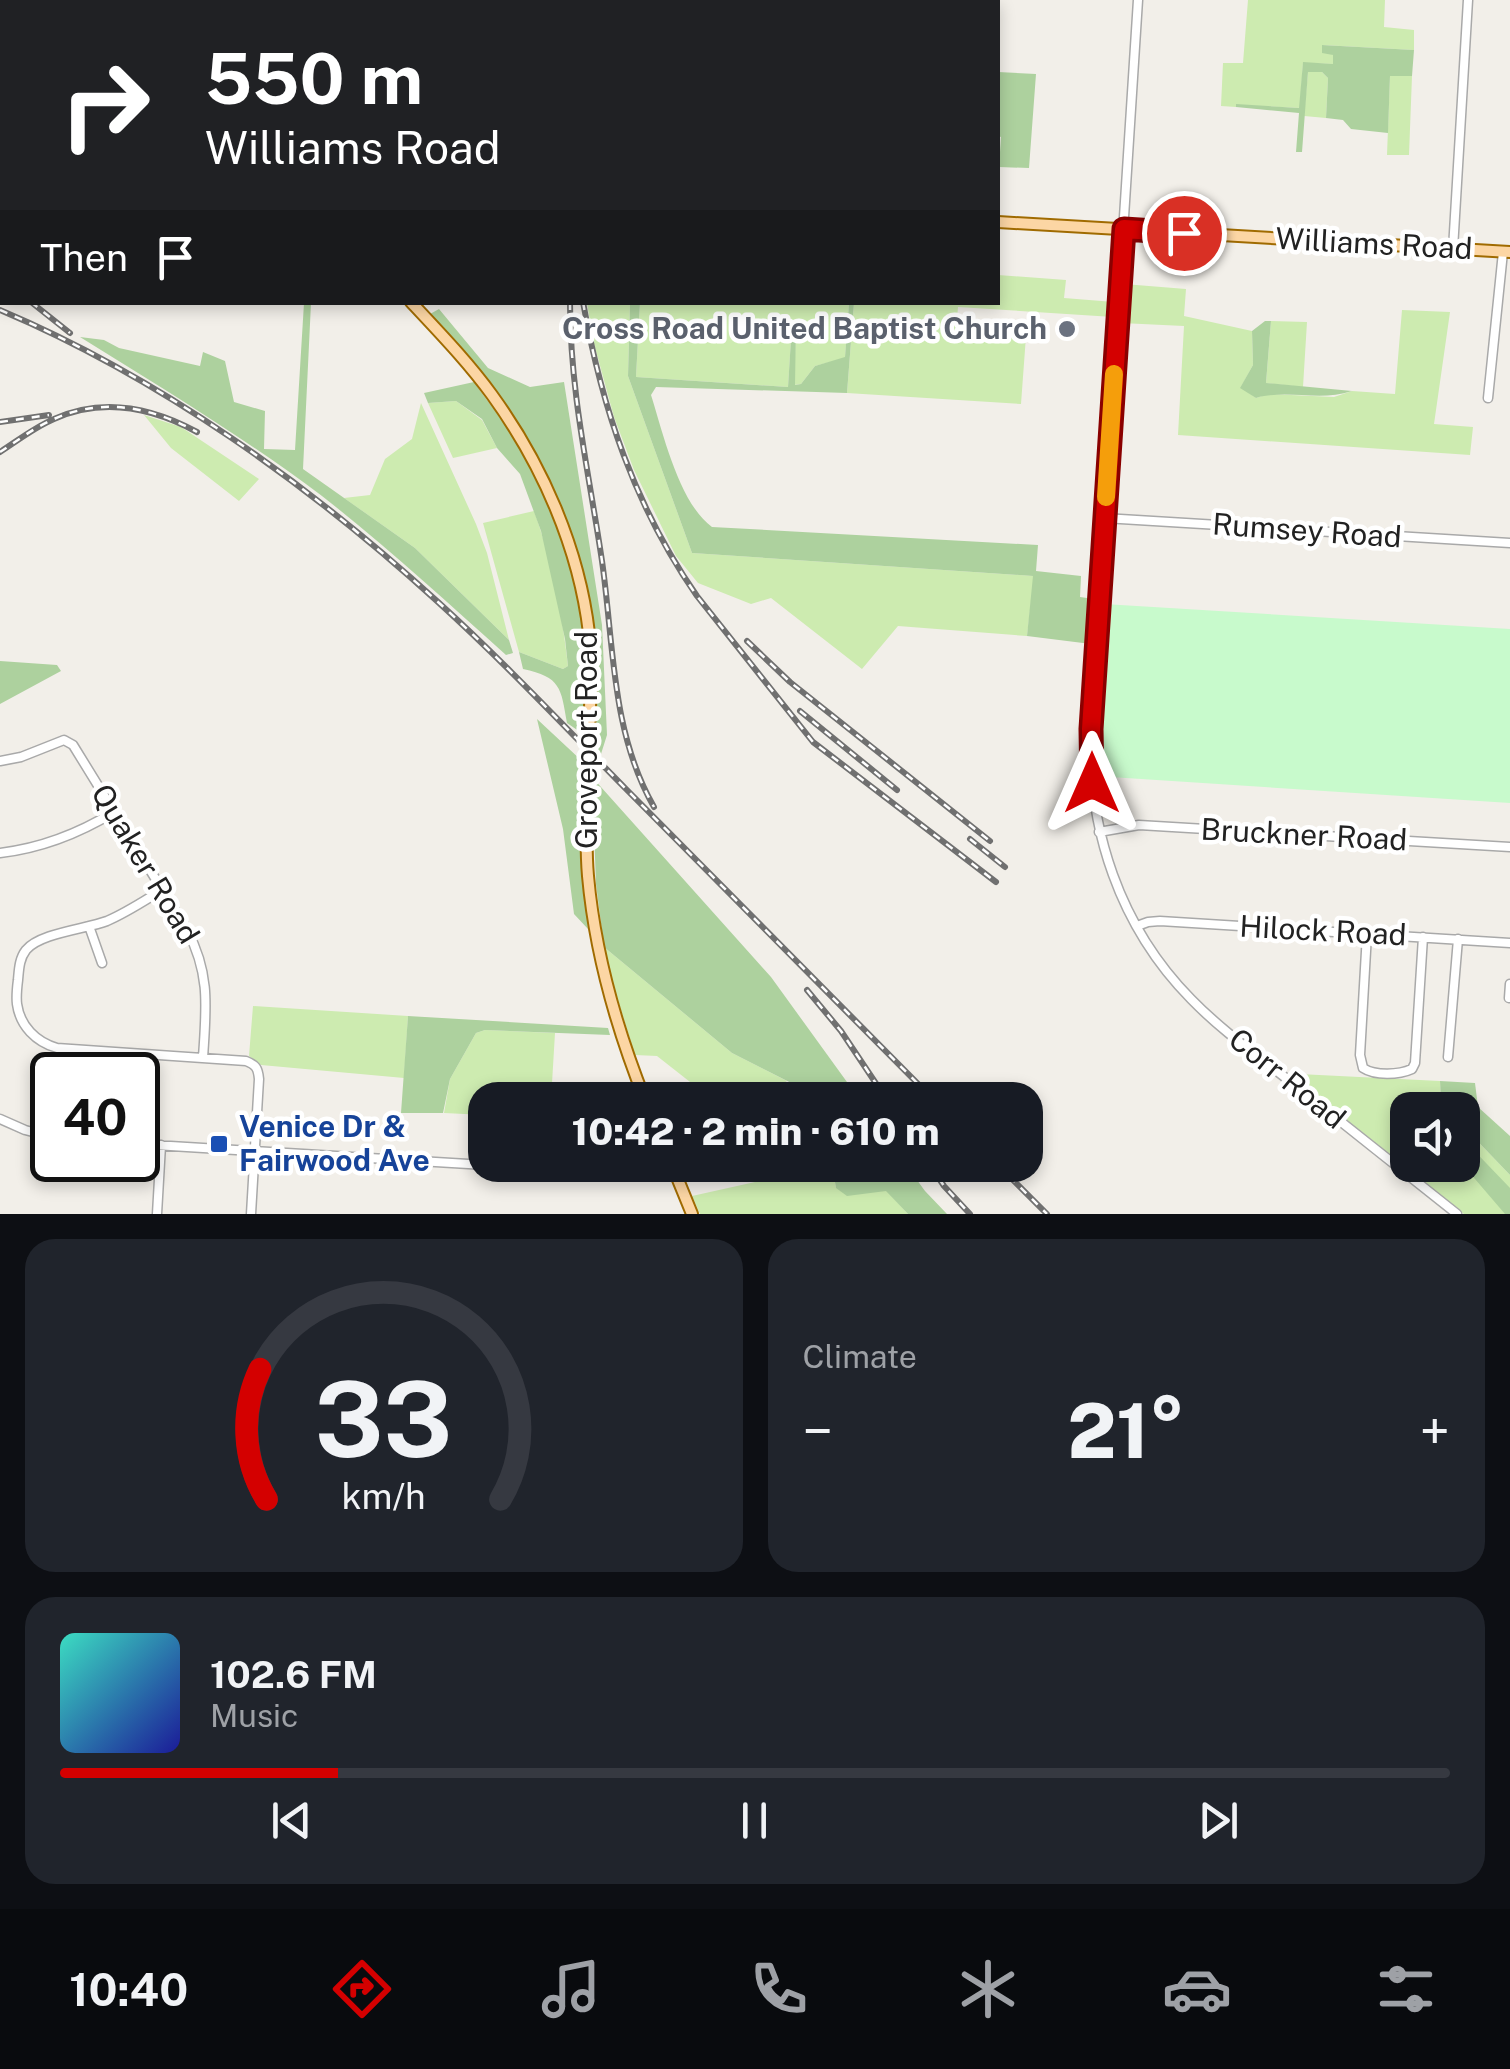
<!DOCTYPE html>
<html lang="en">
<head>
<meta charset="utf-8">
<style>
  body { margin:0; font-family:"Public Sans",sans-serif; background:#20242c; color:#f1f3f6; height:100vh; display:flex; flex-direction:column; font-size:38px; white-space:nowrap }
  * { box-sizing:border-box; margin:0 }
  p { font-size:32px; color:#9ea1a6 }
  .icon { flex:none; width:55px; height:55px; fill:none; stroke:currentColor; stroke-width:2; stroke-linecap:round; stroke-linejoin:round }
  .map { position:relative; height:1214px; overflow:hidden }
  .details { display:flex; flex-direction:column; gap:25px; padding:25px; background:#0d0f14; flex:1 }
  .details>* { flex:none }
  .hud { position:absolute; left:0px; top:0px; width:1000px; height:305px; box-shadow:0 5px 15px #0003; background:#202124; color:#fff; overflow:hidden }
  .controls { position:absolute; left:1390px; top:1092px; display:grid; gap:20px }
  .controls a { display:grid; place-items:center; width:90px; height:90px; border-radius:20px; background:#171b24; box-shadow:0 5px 15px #0003; font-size:50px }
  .speed { position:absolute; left:30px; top:1052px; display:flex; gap:20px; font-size:50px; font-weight:700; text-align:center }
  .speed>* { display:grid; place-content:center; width:130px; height:130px; border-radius:50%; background:#171b24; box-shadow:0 5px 15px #0003; line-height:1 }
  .speed .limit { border:5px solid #111; border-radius:15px; background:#fff; color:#111 }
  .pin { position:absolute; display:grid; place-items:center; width:85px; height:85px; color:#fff; margin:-42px; border:5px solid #fff; border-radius:50%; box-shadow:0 2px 10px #0007 }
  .me { position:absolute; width:110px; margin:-55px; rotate:0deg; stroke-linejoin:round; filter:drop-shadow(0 0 8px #0008) }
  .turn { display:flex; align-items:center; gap:35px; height:210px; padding:0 40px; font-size:45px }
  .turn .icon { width:130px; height:130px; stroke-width:2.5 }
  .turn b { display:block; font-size:70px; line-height:85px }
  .then { display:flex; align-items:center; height:95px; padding:0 40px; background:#0003; gap:20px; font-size:38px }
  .big { font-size:75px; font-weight:800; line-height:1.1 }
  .details .widget { flex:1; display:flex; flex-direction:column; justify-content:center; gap:15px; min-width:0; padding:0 35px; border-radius:30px; background:#20242c }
  .details .dial { align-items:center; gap:0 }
  .dial svg { height:260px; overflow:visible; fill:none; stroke:#363941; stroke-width:7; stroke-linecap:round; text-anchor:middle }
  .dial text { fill:#f1f3f6; stroke:none }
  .song { display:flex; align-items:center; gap:30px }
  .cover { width:120px; height:120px; border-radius:15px; background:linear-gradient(135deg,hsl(170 70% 55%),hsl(240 70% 35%)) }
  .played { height:10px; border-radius:5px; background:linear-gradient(90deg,#d40000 20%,#363941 20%) }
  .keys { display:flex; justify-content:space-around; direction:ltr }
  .heat { display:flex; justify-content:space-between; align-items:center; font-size:55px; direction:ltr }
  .details .tiles { flex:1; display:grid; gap:25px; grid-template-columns:1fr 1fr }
  .widget:last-child { grid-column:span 2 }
  .trip { position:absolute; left:468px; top:1082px; width:575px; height:100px; border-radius:30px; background:#171b24; box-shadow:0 5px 15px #0003; font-weight:800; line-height:100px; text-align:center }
  .tabs { display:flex; height:160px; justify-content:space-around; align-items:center; background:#090b0e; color:#9ea1a6 }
  .tabs .icon { width:70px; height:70px }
  .tabs .on { color:#d40000 }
  .tabs b { font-size:45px; color:#f1f3f6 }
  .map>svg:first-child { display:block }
</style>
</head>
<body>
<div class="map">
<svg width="1510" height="1214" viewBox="0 0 1510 1214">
  <rect width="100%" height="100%" fill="#f2efe9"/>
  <path fill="#cdebb0" d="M 1248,0 L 1385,0 L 1384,27 L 1414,30 L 1414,50 L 1322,45 L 1333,55 L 1333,64 L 1303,63 L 1300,108 L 1237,105 L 1236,107 L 1221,106 L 1223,63 L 1243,63 Z
    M 1308,72 L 1322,72 L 1328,78 L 1326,118 L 1304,116 Z
    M 1390,76 L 1412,76 L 1409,155 L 1387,155 Z
    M 998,275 L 1066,280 L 1064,298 L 1114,302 L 1113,317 L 958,307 L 956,332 L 1026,336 L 1021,404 L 847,393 L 854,303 L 998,302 Z
    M 1124,284 L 1186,289 L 1184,316 L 1252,331 L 1253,365 L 1241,387 L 1256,398 L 1268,394 L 1334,397 L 1352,391 L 1395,394 L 1402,310 L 1450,312 L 1434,424 L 1473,427 L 1470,455 L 1178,435 L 1184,326 L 1121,323 Z
    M 587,303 L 630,303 L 628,376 L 692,553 L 1034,576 L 1027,636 L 898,626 L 862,669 L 771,598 L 751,604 L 698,583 L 676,556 L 634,470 L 614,417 L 593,340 Z
    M 640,303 L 849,303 L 845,358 L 815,366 L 801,384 L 794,385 L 796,324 L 792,324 L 788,387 L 636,377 Z
    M 1271,321 L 1307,322 L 1303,387 L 1266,383 Z
    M 456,401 L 482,420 L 497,448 L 453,458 L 428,403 Z
    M 421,403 L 476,524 L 487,553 L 509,640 L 415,548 L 344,498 L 370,495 L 385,459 L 412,439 Z
    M 144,415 L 181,427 L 259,479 L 239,501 L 171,448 Z
    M 534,511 C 551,557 563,618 568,666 L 563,669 L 519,652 L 483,523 Z
    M 604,947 L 732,1053 L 787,1081 L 763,1100 L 713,1100 L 657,1056 L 635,1055 L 615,991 Z
    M 253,1006 L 408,1016 L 404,1078 L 261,1065 L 249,1056 Z
    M 485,1030 L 555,1033 L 551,1100 L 485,1100 L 485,1115 L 444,1113 L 450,1079 L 476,1033 Z
    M 1299,1074 L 1440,1081 L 1441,1101 L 1449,1110 L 1408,1110 L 1408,1165 L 1462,1165 L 1463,1126 L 1510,1175 L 1510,1214 L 1464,1214 L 1296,1081 Z
    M 832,1165 L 836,1188 L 886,1190 L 908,1214 L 700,1214 L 692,1196 Z"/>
  <path fill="#add19e" d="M 1322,45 L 1414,50 L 1412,76 L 1390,76 L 1388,133 L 1351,129 L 1343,120 L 1326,118 L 1328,78 L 1322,72 L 1308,72 L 1302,152 L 1296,152 L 1299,113 L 1236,107 L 1236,104 L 1299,108 L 1303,62 L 1333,64 L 1333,55 L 1322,53 Z
    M 998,72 L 1036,74 L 1029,168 L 999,167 L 1001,137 L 998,136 Z
    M 304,303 L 311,303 L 303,469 L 415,548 L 509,640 L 513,653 L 506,655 C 446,601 386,546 322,496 C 245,438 162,388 80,337 L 104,340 L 119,348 L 200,366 L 203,352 L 225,361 L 234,402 L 265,411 L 264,449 L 295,450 Z
    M 630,303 L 640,303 L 636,377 L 788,387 L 792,323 L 796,324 L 795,385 L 801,384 L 815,366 L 845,357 L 849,303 L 854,303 L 847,393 L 656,387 L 651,395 C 663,433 679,503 712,527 L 1038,545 L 1036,571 L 1081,576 L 1080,597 L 1094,599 L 1091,644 L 1027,636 L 1033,576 L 692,553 L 628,376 Z
    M 439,309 L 488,368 L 530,387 L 564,382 L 602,625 L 607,735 L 601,754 L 595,749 L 595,634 L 586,580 L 574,541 L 548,479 L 485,378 L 430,314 Z
    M 1265,321 L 1271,321 L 1266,383 L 1352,391 C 1320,402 1288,389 1256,398 L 1240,388 L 1253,365 L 1252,331 Z
    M 474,382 C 484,397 496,411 506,426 C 544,487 575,561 584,634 C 588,667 584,701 583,734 L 567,723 C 561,688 561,677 523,669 L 519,652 L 563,669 L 568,666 L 565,639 L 541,531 L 520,474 L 497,448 L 482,419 L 456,401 L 428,403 L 424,393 Z
    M 0,661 L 57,665 L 61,671 L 0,704 Z
    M 537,719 L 582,761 L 582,851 L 588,929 L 574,914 L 563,829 Z
    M 592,777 L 771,977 L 860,1100 L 818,1100 L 817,1096 L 732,1053 L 604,947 L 596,884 Z
    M 408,1016 L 608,1028 L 610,1035 L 485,1030 L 476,1033 L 450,1079 L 443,1113 L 401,1113 Z
    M 1440,1081 L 1475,1083 L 1478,1107 L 1510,1136 L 1510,1175 L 1463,1126 L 1462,1110 L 1449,1110 L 1441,1101 Z
    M 1463,1139 L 1510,1188 L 1510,1214 L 1505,1214 L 1463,1165 Z
    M 832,1165 L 906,1165 L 925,1191 L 947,1214 L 908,1214 L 886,1191 L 847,1196 L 836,1188 Z"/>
  <path fill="#c8facc" d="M 1104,604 L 1510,629 L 1510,803 L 1095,776 L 1094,735 Z"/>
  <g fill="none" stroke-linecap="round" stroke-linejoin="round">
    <defs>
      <path id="minor" d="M 1138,0 L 1091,729 C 1087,829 1120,927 1191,999 C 1223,1032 1261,1058 1296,1086 C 1350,1129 1403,1171 1457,1214
        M 748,2 L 748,0
        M 1453,249 L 1468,0
        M 1488,398 L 1503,252
        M 1104,518 L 1510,543
        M 0,761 L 21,757 L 64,740 L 73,745 L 187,930 C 211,975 206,1009 203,1058
        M 1099,832 L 1139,825 L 1510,847
        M 0,853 C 42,848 78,834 114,812
        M 162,890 C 144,901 126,913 107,921 C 86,929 40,933 26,950 C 19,959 19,970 18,980 C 17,988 16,996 17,1004 C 20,1026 36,1042 57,1048 L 246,1061 C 256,1065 258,1068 259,1079 L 251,1214
        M 89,926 L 102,963
        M 1137,926 L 1148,922 L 1160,921 L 1510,943
        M 1367,934 L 1360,1055 L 1363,1068 C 1375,1076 1399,1075 1412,1069 L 1415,1063 L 1423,937
        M 1509,998 L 1510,984
        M 1448,1057 L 1458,939
        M 0,1119 L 25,1130 L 52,1137
        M 138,1144 L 485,1165
        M 488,1165 L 659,1176 L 674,1170
        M 157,1214 L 161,1145"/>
      <path id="major" d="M 74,0 L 77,2
        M 0,160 L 2,160
        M 998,222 L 1510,252
        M 411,302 C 439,332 468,362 492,395 C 542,464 579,548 589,633 C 593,666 590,700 589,733
        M 588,775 C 587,809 585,842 588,876 C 595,954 616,1027 645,1100
        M 672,1165 L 692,1214"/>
    </defs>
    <use href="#minor" stroke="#a9a9a9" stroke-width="11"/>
    <use href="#major" stroke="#a06b00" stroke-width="14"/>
    <use href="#minor" stroke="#fff" stroke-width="8"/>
    <use href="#major" stroke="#fcd6a4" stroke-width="10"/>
    <defs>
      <path id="rail" d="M 563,0 L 563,2
        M 0,287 L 2,288
        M 31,302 L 70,333
        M 570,302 C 570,393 589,473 602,561 C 614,645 611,732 654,807
        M 583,302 C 602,409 635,507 697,596 L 813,742 L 996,882
        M 0,310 C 159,377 311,486 438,602 C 503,661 564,726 626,789 C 728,892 831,996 934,1100
        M 0,422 L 49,415
        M 0,452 C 17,441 35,427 54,419 C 103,397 151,407 197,432
        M 747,641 L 790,682 L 990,841
        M 800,711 L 897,790
        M 970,839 L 1005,867
        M 807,990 L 841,1031 L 887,1100
        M 930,1165 L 944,1186 L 970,1214
        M 998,1165 L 1047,1214"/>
    </defs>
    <use href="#rail" stroke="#707070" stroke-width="6"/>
    <use href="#rail" stroke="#fff" stroke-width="2.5" stroke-dasharray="8" stroke-linecap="butt"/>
    <defs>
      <path id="major-bridge" d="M 588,775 L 589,733"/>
    </defs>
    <use href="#major-bridge" stroke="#a06b00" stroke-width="14" stroke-linecap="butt"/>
    <use href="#major-bridge" stroke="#fcd6a4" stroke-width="10"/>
  </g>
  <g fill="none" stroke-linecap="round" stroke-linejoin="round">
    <defs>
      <path id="route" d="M 1092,783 L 1091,729 L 1124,229 L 1184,233"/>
    </defs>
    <use href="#route" stroke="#8a0000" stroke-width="25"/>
    <use href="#route" stroke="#d40000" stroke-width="18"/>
    <path stroke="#f59e0b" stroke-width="18" d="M 1106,497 L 1114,374"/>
  </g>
  <circle fill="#6b7280" stroke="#fff" stroke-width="4" cx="1067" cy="329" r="10"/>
  <rect fill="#1a4fb4" stroke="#fff" stroke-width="4" x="209" y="1134" width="20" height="20" rx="5"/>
  <g text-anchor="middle" stroke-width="9" stroke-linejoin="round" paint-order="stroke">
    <g font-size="30" fill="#222" stroke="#fff">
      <text transform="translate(1374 244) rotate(3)" y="10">Williams Road</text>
      <text transform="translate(1307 531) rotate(4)" y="10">Rumsey Road</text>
      <text transform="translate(587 740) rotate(-90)" y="10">Groveport Road</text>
      <text transform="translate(1304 835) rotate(3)" y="10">Bruckner Road</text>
      <text transform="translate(145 864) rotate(59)" y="10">Quaker Road</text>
      <text transform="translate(1323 931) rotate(3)" y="10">Hilock Road</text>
      <text transform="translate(1287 1079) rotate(39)" y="10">Corr Road</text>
    </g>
    <g font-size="30" font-weight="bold" fill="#5b616d" stroke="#fff" text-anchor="end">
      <text x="1047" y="339">Cross Road United Baptist Church</text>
    </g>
    <g font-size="30" font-weight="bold" fill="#164399" stroke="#fff" text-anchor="start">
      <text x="239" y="1137">Venice Dr &amp;<tspan x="239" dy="34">Fairwood Ave</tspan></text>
    </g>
  </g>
</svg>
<div class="controls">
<a><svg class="icon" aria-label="sound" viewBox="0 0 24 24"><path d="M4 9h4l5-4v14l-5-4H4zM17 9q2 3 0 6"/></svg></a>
</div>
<div class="speed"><div class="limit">40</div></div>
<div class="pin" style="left:1184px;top:233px;background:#d93025"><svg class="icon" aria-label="arrive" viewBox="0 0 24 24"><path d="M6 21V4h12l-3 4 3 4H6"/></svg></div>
<svg class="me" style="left:1092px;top:783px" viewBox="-20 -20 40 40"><path d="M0-17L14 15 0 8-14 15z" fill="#d40000" stroke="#fff" stroke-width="4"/></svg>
<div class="trip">10:42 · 2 min · 610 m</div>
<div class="hud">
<div class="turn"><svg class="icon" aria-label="right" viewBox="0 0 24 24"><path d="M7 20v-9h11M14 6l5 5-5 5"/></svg><div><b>550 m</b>Williams Road</div></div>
<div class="then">Then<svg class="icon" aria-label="arrive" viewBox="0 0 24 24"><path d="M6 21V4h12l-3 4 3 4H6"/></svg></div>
</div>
</div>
<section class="details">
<div class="tiles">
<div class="widget dial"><svg viewBox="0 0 100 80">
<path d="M14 69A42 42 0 1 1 86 69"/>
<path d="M14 69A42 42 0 0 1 12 29" stroke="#d40000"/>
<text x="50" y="56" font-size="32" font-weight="700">33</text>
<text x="50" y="72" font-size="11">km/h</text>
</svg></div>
<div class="widget"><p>Climate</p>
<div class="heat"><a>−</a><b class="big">21°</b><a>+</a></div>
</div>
<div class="widget">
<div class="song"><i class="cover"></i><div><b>102.6 FM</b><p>Music</p></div></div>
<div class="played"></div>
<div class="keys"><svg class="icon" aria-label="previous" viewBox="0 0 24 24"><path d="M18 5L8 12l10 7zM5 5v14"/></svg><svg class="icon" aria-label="pause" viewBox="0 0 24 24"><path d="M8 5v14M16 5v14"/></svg><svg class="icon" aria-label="next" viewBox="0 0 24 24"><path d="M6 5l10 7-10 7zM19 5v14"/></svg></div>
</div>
</div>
</section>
<nav class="tabs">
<b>10:40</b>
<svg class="icon on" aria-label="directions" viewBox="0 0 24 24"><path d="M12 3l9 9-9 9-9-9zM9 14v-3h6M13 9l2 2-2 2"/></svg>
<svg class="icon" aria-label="music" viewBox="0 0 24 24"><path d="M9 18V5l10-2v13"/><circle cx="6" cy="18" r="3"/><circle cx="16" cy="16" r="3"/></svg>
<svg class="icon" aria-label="phone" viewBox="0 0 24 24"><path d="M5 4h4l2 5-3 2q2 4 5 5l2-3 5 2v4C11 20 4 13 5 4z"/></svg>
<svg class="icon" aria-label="climate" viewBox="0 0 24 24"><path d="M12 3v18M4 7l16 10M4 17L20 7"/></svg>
<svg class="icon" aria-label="car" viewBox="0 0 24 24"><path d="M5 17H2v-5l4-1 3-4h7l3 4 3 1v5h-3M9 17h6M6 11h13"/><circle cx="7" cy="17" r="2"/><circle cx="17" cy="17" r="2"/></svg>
<svg class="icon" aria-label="filters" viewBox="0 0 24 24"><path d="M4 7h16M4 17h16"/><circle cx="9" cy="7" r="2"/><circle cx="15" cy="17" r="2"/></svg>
</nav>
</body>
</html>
